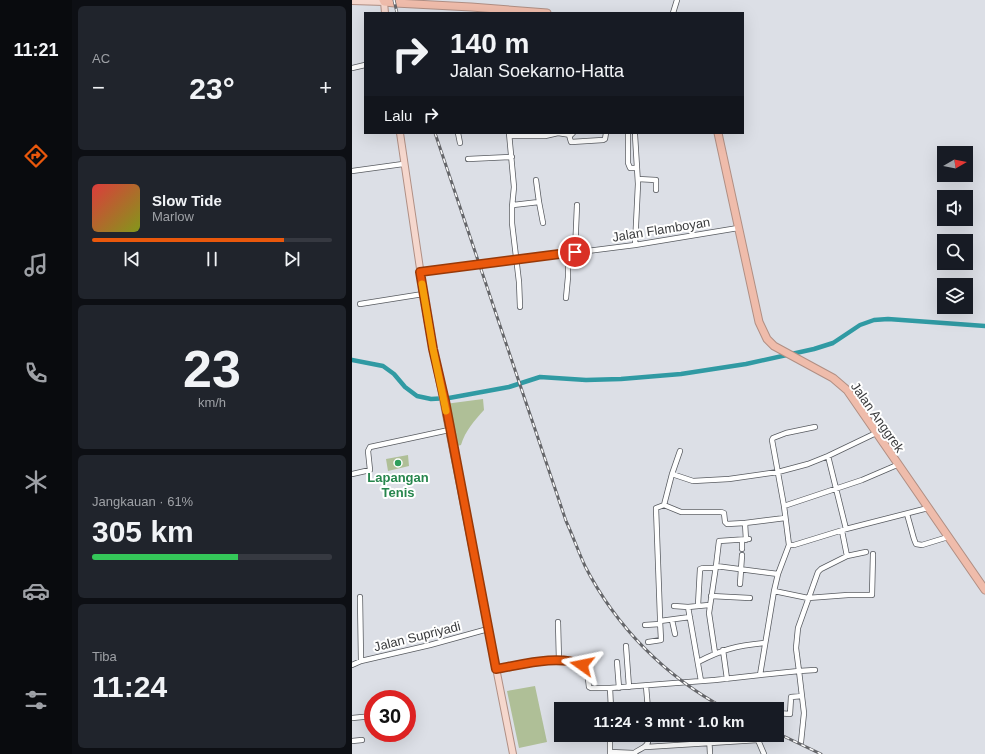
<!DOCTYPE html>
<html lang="id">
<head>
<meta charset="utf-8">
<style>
  body { margin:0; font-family:Arial,sans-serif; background:#20242c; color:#f1f3f6; height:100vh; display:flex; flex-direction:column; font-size:15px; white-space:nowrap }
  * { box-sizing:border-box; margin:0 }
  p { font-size:13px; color:#9ea1a6 }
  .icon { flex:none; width:22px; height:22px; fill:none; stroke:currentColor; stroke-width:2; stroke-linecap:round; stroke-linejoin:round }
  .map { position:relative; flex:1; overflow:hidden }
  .sheet { display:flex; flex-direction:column; gap:6px; padding:6px; background:#0d0f14; width:280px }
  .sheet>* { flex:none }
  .top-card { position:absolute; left:12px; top:12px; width:380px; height:122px; border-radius:0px; box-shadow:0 4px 16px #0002; background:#171b24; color:#f1f3f6; overflow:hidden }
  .needle { width:26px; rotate:81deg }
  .buttons { position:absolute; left:585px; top:146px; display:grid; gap:8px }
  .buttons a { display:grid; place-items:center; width:36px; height:36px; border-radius:0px; background:#171b24; box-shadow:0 4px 16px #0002; font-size:20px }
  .speed { position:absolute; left:12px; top:690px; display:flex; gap:8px; font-size:20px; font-weight:700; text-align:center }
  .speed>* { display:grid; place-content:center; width:52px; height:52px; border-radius:50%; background:#171b24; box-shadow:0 4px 16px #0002; line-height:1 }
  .speed .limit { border:6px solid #d22; background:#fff; color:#111 }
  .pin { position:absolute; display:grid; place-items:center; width:34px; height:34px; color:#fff; margin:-17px; border:2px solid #fff; border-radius:50%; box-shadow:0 1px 4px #0007 }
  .me { position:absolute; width:44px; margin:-22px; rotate:282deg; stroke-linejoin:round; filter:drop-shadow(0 0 3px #0008) }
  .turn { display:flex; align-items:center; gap:14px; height:84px; padding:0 20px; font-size:18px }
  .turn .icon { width:52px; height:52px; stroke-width:2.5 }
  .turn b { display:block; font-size:28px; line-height:34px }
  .then { display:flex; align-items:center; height:38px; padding:0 20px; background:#0003; gap:8px; font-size:15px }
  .big { font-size:30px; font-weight:600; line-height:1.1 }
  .sheet .widget { flex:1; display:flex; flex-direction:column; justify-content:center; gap:6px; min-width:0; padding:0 14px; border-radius:6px; background:#20242c }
  .sheet .dial { align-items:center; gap:0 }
  .dial b { font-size:52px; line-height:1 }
  .song { display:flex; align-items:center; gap:12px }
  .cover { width:48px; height:48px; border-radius:6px; background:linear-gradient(135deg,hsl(0 70% 55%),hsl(70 70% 35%)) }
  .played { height:4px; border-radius:2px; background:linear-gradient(90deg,#ea580c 80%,#363941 80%) }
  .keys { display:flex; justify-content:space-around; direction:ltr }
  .heat { display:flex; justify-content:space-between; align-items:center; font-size:22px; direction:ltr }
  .charge { height:6px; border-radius:3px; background:linear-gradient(90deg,#34c759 61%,#363941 0) }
  .trip { position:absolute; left:202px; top:702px; width:230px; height:40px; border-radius:0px; background:#171b24; box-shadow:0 4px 16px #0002; font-weight:600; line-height:40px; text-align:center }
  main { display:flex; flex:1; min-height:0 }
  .tab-bar { display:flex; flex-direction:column; width:72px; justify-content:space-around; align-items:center; background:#090b0e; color:#9ea1a6 }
  .tab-bar .icon { width:28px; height:28px }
  .tab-bar .on { color:#ea580c }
  .tab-bar b { font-size:18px; color:#f1f3f6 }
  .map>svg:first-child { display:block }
</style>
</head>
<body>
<main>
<nav class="tab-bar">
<b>11:21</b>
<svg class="icon on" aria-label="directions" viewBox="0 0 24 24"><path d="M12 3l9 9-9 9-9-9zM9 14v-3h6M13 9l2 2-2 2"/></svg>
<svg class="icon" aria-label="music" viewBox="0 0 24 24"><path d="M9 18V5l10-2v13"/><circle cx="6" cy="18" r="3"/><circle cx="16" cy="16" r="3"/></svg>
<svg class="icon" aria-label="phone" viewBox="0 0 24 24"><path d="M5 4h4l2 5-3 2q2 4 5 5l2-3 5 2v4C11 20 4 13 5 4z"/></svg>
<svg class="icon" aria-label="climate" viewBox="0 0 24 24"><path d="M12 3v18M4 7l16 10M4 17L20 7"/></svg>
<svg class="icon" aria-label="car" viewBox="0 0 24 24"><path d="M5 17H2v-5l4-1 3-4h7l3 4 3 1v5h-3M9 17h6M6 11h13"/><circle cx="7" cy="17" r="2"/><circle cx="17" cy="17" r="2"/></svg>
<svg class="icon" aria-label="filters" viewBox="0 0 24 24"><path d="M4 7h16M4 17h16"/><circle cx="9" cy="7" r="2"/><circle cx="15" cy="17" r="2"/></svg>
</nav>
<section class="sheet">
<div class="widget"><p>AC</p>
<div class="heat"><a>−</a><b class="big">23°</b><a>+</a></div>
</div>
<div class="widget">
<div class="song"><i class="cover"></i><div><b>Slow Tide</b><p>Marlow</p></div></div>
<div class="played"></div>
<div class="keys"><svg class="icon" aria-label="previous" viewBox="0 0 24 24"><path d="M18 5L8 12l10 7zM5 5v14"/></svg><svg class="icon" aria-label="pause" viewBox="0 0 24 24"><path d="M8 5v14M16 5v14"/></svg><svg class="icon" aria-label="next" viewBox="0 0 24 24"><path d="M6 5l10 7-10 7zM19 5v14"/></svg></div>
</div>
<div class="widget dial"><b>23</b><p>km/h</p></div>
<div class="widget"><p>Jangkauan · 61%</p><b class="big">305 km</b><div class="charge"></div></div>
<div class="widget"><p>Tiba</p><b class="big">11:24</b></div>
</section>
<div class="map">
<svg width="633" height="754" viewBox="0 0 633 754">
  <rect width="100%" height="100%" fill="#dcdfe6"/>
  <path fill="#afbf97" d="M 131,399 L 132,410 C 123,420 113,431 109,445 L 101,447 L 93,404 Z
    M 56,455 L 57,466 L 36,471 L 34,459 Z
    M 183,686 L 195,742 L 167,748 L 155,691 Z"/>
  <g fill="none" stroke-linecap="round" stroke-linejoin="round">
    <path stroke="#309aa3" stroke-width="4.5" d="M 0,360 L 31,366 L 42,374 L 53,387 L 65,396 L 79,399 L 97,398 L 157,387 L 188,377 L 234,380 L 269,379 L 329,374 L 394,364 L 462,349 L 481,343 L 508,325 L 522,320 L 536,319 L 633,326"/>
    <defs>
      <path id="minor" d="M 321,13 L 325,0
        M 0,68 L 13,65
        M 106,133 L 108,143
        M 157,133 L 162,187 L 160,207 L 160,223 L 167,282 L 168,307
        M 276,133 L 276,163 L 278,168 L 285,168
        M 217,135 L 219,142 L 251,140 L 253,139 L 254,133
        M 158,136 L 193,136 L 206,133 L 219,135 L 221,133
        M 116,159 L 160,157
        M 0,171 L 51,164
        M 286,179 L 304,180 L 304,190
        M 184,180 L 187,202
        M 161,205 L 187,202 L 191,223
        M 283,245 L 286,184 L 283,135
        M 223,252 L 225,205
        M 69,272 L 283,245 L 386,228
        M 214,298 L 216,277 L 216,253
        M 8,304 L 71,294
        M 328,451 L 320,474 L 312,505 L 304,508 L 308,617 L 308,621 L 338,617
        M 476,456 L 494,529
        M 0,474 L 18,470 L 16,451 L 18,447 L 97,430
        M 320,474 L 341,481 L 377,479 L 426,472 L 456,464 L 476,456 L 524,433
        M 312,505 L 329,512 L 369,512 L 372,513 L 373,522 L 375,524 L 393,523 L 433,518
        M 432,506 L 510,480 L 545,465
        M 555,514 L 562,539 L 564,544 L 570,545 L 596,537
        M 393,523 L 394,540
        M 390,540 L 390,549
        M 437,545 L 442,545 L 494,529 L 576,508
        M 495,556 L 514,552
        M 364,566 L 367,541 L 397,539
        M 388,584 L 390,555
        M 422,591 L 456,598 L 496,595 L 520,595 L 521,554
        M 359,596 L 398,598
        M 8,597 L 9,661
        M 346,605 L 348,569 L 351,568 L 363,568
        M 322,606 L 336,607
        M 320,620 L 323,634
        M 206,622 L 207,661
        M 293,625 L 308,624
        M 296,642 L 309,640 L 308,621
        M 274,646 L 277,687
        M 371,650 L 375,679
        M 363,653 L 357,613 L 364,566 L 426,574
        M 265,662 L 267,688
        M 346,662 C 371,649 384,646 413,643
        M 0,665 L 9,661 L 78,645 L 136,629
        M 144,669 C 162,666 218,654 231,666 C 236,670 236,680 237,687 L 239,688 L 258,688
        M 408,675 L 447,671 L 444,648 L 446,628 L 466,572 L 469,569 L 495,556 L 490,531
        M 349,681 L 336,607 L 357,605
        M 294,686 L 296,709
        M 259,709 L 258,688 L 363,680 L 408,675 L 422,591 L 426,574 L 437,545 L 432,506 L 420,440 L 421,438 L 434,433 L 463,427
        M 425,713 L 438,714 L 439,697 L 450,696
        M 0,718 L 21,716
        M 357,735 L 358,754
        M 402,735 L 406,740 L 412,754
        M 0,741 L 10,740
        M 449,742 L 452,713 L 447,671 L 463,670
        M 294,747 L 406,740
        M 258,752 L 282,753
        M 258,754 L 258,735
        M 281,754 C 289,747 297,749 297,735"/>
      <path id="major" d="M 0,1 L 32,2 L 33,13
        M 48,133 L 76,323 L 161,754"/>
      <path id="highway" d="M 31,0 L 32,2 L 43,3 L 119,7 L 195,13
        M 366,133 L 407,322 L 415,339 L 422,346 L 481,378 L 495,390 L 633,590"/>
    </defs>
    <use href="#minor" stroke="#585b60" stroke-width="6"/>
    <use href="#major" stroke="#b08f84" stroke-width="8"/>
    <use href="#highway" stroke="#b08f84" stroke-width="9"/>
    <use href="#minor" stroke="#fff" stroke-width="4.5"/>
    <use href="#major" stroke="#f5d7cd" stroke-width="6"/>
    <use href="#highway" stroke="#efbcab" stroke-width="7"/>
    <defs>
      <path id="rail" d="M 42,0 L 45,13
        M 83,133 L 214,521 C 221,536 226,551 233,566 C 264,627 314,677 374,709
        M 425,733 L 469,754"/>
    </defs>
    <use href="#rail" stroke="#65666a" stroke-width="3"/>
    <use href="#rail" stroke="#fff" stroke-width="1.5" stroke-dasharray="4.5" stroke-linecap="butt"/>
  </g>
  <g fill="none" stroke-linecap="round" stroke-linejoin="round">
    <defs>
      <path id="route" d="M 223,252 L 68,272 L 81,349 L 93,401 L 144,669 C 169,665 206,654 230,665"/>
    </defs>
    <use href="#route" stroke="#983908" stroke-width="10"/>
    <use href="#route" stroke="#ea580c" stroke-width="7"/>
    <path stroke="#f59e0b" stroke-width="7" d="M 70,284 L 81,349 L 94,411"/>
  </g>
  <circle fill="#2e9e5b" stroke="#fff" stroke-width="1.5" cx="46" cy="463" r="4"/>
  <g text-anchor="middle" stroke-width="4" stroke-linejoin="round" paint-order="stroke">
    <g font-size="13" fill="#3a3b3d" stroke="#fff">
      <text transform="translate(309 229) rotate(-9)" y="5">Jalan Flamboyan</text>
      <text transform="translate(526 417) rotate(55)" y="5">Jalan Anggrek</text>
      <text transform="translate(65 636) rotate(-14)" y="5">Jalan Supriyadi</text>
    </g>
    <g font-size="13" font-weight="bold" fill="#27864d" stroke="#fff">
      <text x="46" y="482">Lapangan<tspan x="46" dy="15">Tenis</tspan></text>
    </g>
  </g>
</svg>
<div class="buttons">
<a><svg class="needle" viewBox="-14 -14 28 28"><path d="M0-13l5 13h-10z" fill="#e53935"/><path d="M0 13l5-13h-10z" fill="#9ea1a6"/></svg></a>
<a><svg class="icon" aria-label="sound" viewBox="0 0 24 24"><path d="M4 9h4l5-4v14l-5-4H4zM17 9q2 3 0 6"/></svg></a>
<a><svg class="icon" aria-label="search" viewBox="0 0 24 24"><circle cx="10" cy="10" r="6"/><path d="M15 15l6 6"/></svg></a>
<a><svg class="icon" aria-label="layers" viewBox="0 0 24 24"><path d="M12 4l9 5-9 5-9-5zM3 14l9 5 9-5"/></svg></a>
</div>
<div class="speed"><div class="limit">30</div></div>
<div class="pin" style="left:223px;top:252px;background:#d93025"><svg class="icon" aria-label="arrive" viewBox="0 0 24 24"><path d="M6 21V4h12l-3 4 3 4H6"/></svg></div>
<svg class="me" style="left:230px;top:665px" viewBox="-20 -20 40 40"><path d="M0-17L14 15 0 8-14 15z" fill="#ea580c" stroke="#fff" stroke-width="4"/></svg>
<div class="trip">11:24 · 3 mnt · 1.0 km</div>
<div class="top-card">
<div class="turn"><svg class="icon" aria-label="right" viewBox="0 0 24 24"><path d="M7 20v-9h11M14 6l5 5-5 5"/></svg><div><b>140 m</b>Jalan Soekarno-Hatta</div></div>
<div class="then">Lalu<svg class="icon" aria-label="right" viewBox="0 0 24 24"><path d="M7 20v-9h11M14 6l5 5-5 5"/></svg></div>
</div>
</div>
</main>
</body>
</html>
